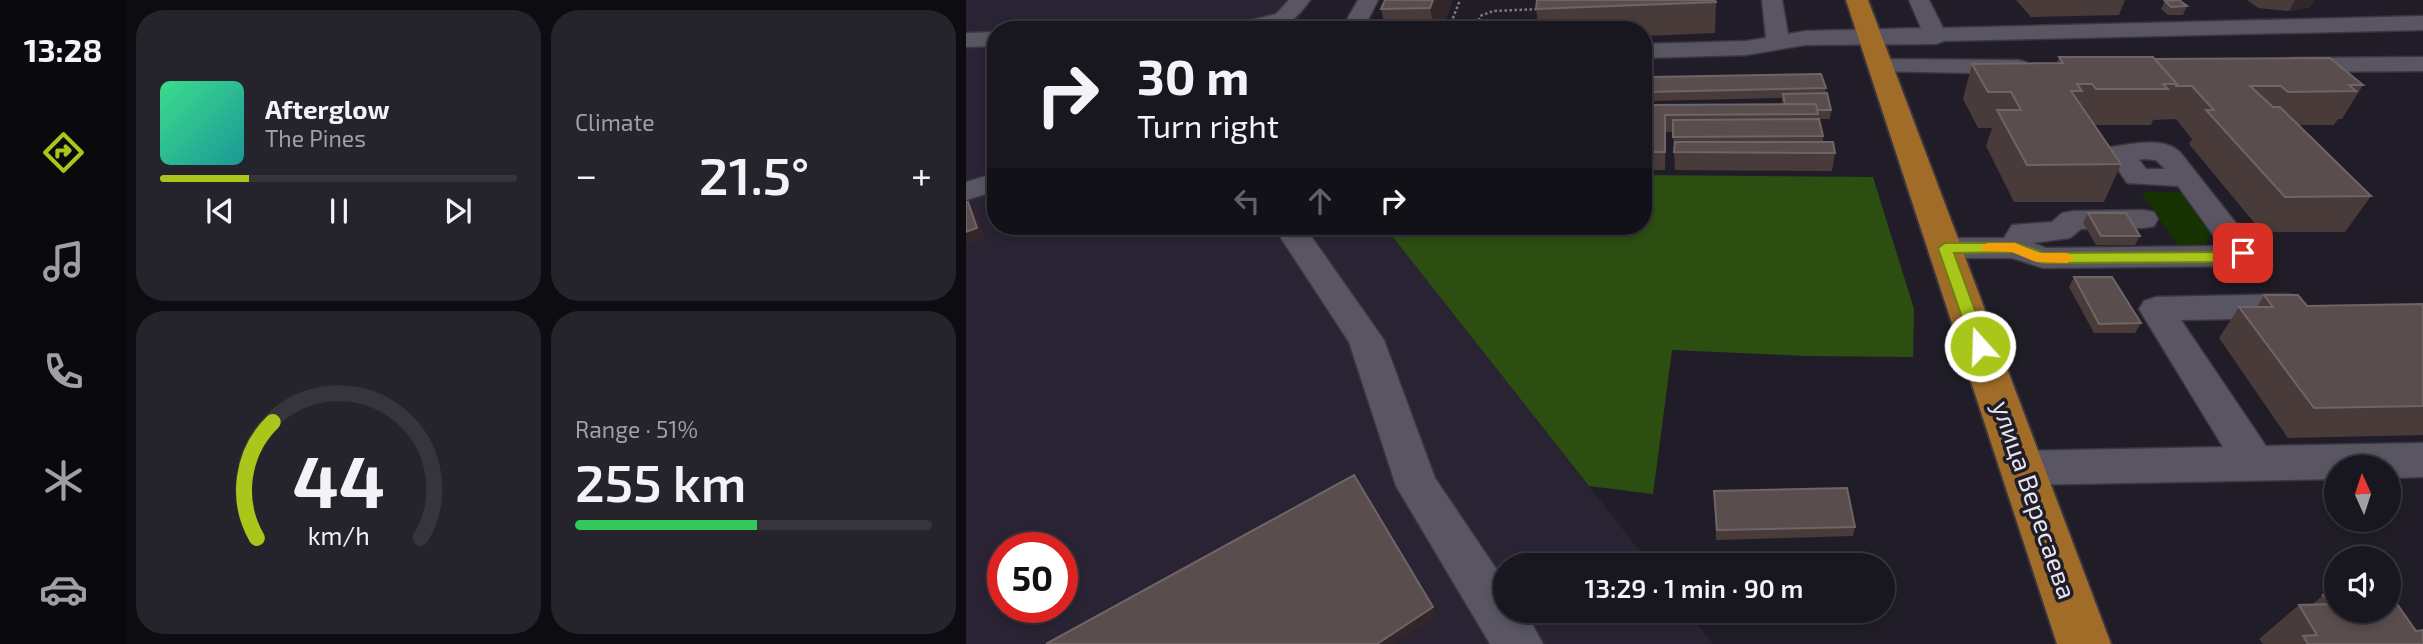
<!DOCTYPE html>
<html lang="en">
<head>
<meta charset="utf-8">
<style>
  body { margin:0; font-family:"Exo 2",sans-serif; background:#25232b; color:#f1f3f6; height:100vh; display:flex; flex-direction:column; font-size:26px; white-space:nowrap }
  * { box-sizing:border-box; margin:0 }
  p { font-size:23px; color:#9f9fa4 }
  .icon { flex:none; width:38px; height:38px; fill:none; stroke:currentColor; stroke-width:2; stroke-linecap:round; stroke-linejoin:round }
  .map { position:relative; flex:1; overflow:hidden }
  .panel { display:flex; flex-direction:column; gap:10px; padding:10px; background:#0d0c10; width:840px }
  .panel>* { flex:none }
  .hud { position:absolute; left:21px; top:21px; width:665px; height:214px; border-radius:28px; box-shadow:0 4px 10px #0003,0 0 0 2px #36353c; background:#18161e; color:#f1f3f6; overflow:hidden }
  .needle { width:46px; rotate:357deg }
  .fabs { position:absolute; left:1358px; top:455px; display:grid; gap:14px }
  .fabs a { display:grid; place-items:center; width:77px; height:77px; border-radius:50%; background:#18161e; box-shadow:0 4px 10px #0003,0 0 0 2px #36353c; font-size:35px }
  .speed { position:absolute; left:21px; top:532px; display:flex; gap:14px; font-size:35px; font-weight:700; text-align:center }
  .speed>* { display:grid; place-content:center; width:91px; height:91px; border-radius:50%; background:#18161e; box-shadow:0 4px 10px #0003,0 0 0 2px #36353c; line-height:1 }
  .speed .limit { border:10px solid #d22; background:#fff; color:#111 }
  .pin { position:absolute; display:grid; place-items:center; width:60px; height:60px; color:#fff; margin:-30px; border-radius:14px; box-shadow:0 4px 10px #0006 }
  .me { position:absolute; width:77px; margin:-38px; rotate:340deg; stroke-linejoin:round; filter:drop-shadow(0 0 5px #0008) }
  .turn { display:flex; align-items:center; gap:24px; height:147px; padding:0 35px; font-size:32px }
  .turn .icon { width:91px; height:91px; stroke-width:2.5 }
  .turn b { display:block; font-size:49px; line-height:60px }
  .lanes { display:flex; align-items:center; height:66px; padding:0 35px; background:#0003; justify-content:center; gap:35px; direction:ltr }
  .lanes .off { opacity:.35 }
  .big { font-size:52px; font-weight:600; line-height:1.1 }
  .panel .card { flex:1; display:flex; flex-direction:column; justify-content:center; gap:10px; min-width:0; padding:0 24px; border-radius:28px; background:#25232b }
  .panel .dial { align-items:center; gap:0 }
  .dial svg { height:182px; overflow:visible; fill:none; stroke:#36353c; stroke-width:7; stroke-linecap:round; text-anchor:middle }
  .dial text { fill:#f1f3f6; stroke:none }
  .song { display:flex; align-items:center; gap:21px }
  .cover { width:84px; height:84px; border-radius:10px; background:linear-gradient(135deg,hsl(150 70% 55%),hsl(180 70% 35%)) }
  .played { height:7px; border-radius:4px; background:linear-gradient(90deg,#a9c71a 25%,#36353c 25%) }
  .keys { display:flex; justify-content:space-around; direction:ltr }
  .heat { display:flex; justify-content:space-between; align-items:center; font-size:38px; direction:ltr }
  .charge { height:10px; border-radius:5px; background:linear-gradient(90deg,#34c759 51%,#36353c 0) }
  .panel .tiles { flex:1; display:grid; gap:10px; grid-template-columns:repeat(2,1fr) }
  .trip { position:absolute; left:527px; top:553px; width:402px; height:70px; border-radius:35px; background:#18161e; box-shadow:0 4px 10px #0003,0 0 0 2px #36353c; font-weight:600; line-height:70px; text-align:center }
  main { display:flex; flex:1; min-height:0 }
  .tabs { display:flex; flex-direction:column; width:126px; justify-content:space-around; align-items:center; background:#0a090c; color:#9f9fa4 }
  .tabs .icon { width:49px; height:49px }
  .tabs .active { color:#a9c71a }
  .tabs b { font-size:32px; color:#f1f3f6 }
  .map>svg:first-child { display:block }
</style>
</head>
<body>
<main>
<nav class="tabs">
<b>13:28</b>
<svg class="icon active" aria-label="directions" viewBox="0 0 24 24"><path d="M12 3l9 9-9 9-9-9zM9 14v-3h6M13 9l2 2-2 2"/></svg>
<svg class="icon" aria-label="music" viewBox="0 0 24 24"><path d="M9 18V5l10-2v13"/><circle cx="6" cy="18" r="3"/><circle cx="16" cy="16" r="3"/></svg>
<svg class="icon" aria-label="phone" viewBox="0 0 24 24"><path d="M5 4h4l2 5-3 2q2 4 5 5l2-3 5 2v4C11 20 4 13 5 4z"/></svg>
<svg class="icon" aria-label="climate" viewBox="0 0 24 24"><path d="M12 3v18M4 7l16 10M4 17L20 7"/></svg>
<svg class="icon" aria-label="car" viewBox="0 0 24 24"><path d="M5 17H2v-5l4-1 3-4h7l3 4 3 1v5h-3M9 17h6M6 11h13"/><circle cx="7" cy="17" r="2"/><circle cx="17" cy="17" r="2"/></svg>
</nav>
<section class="panel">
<div class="tiles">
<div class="card">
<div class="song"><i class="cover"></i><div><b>Afterglow</b><p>The Pines</p></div></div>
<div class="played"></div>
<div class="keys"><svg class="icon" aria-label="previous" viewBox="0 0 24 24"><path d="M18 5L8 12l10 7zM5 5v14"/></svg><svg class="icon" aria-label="pause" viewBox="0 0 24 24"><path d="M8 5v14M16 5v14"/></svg><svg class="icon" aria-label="next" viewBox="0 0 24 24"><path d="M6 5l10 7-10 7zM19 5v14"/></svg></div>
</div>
<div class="card"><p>Climate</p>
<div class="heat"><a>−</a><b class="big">21.5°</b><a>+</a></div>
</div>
<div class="card dial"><svg viewBox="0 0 100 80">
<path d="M14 69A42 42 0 1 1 86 69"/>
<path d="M14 69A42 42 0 0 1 21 18" stroke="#a9c71a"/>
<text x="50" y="56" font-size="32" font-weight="700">44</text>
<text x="50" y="72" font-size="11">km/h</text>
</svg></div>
<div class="card"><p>Range · 51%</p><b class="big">255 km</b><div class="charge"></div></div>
</div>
</section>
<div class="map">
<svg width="1457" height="644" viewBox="0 0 1457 644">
  <rect width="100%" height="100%" fill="#201d28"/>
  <path fill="#292334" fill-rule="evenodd" d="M 0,0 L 347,0 L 324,30 L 30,30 L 30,226 L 401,226 L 422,231 L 685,565 L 539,565 L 539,611 L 721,611 L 747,644 L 0,644 ZM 37,548 L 96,548 L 96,607 L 37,607 Z"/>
  <path fill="#163200" d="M 1175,192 L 1220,192 L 1247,228 L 1237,250 L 1215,250 Z"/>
  <path fill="#2d4e11" d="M 677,175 L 907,177 L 948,309 L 947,357 L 840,356 L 706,350 L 687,494 L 623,486 L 422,231 L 444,226 L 677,226 Z"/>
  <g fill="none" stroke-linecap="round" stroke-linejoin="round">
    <defs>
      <path id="minor" d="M 323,0 L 344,0 C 319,36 301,30 261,30 L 264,25 L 310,14 Z
        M 392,0 L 412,0 L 397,30 L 375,30 Z
        M 796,0 L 816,0 L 822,34 L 839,31 L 955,28 L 943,0 L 963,0 L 977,28 L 1457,16 L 1457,30 L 978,41 L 970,44 L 839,45 L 780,55 L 677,58 L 677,44 L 780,41 L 800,38 Z
        M 30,32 L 30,46 L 0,47 L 0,33 Z
        M 1457,57 L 1457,71 L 1325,72 L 1317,70 L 1313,65 L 1317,60 L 1325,58 Z
        M 916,59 L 1052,60 L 1060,62 L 1064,67 L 1060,72 L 1052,74 L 908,71 L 904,66 L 908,61 Z
        M 1165,144 C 1181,142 1201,140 1214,152 L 1288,246 L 1294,256 L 1289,263 L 1278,266 L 1077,268 L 1046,258 L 979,258 L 968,255 L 963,248 L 968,241 L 979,238 L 1038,238 L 1046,225 L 1086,222 L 1096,213 L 1107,211 L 1177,210 L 1188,212 L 1192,219 L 1188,226 L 1177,228 L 1115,229 L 1104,238 L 1067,243 L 1080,248 L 1255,246 L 1212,186 L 1161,183 L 1141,153 L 1145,147 ZM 1177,159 L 1190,160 L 1199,169 L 1180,169 L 1173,160 Z
        M 30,173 L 30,191 L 0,200 L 0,182 Z
        M 307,226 L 338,226 L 418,340 L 469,478 L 539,582 L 539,611 L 559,611 L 577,644 L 524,644 L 430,486 L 383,342 Z
        M 1322,294 L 1334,298 L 1339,306 L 1334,314 L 1322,318 L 1215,320 L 1300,446 L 1457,443 L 1457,477 L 1423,478 L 1423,467 L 1370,467 L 1370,479 L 1057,485 L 1042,480 L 1036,468 L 1042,456 L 1057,451 L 1257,447 L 1173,309 L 1178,301 L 1190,297 Z"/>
      <path id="major" d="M 880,0 L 902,0 L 1145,644 L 1091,644 Z"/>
    </defs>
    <use href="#minor" stroke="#3a3741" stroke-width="3"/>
    <use href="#major" stroke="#3a3741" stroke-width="4"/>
    <path stroke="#7e7b85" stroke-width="2.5" stroke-dasharray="2.5 2.5" stroke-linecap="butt" d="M 485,23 L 494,0
      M 510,30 L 514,16 L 527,11 L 575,9"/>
    <use href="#minor" fill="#595562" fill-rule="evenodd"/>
    <use href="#major" fill="#a06c28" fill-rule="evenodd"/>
  </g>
  <path fill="#493b3a" d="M 419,0 L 487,0 L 476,30 L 420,30 L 415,9 Z
    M 1050,0 L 1159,0 L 1153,15 L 1065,17 Z
    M 1281,0 L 1348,0 L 1344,7 L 1323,11 L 1292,8 Z
    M 1199,1 L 1221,6 L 1217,15 L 1202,15 L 1195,9 Z
    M 750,2 L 749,33 L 677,36 L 677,30 L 573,30 L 570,9 Z
    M 1093,57 L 1189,59 L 1397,85 L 1376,119 L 1372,119 L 1368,125 L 1332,125 L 1405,196 L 1379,232 L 1296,232 L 1223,144 L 1226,139 L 1210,119 L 1187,120 L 1185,125 L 1128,125 L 1155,164 L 1138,202 L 1048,202 L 1020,146 L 1026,128 L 1012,128 L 997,99 L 1006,64 L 1091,63 Z
    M 860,88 L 859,93 L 865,110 L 864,119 L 853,119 L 857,136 L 857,142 L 869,153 L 866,171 L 709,170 L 707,132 L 700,132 L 699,170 L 682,170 L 681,152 L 683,105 L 816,104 L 816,98 L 685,101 L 684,92 Z
    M 1122,213 L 1174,236 L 1169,245 L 1130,245 L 1117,223 Z
    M 1108,277 L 1175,323 L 1169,333 L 1128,333 L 1103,287 Z
    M 1298,295 L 1341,306 L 1457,304 L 1457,435 L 1322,438 L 1253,338 L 1273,307 L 1291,307 Z
    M 748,491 L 889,527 L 887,536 L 750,540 Z
    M 1357,595 L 1450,631 L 1457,644 L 1297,644 L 1293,639 L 1333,605 L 1346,605 Z"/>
  <path fill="#31272b" d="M 467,0 L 487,0 L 476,30 L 469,30 L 464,8 Z
    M 1329,0 L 1348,0 L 1344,7 L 1323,11 Z
    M 699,115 L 700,132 L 699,170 Z
    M 2,202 L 9,211 L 19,238 L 0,245 Z
    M 467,607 L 471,616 L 429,644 L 411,644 Z"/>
  <path fill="#5a4d4d" stroke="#6f6466" stroke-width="2" d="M 419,0 L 467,0 L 464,8 L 415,9 Z
    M 571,0 L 749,0 L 750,2 L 570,9 Z
    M 1213,0 L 1221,6 L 1205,7 L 1199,1 Z
    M 1093,57 L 1187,57 L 1211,84 L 1197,84 L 1202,89 L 1130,89 L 1126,84 L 1111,84 L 1116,91 L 1105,91 L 1155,164 L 1061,165 L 1031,110 L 1055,110 L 1045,92 L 1022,92 L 1006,64 L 1097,63 Z
    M 1364,58 L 1397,85 L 1383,85 L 1390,91 L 1322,92 L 1315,86 L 1284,86 L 1307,107 L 1314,107 L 1405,196 L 1319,197 L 1240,110 L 1248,110 L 1226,86 L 1210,86 L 1211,84 L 1189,59 Z
    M 855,74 L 860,88 L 684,92 L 684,77 Z
    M 861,93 L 865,110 L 851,110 L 850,104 L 819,104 L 817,94 Z
    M 850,104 L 852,114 L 699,115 L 699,152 L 681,152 L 683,105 Z
    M 853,119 L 857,136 L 707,137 L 707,120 Z
    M 709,142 L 867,142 L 869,153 L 708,152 Z
    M 0,202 L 2,202 L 11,228 L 0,232 Z
    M 1122,213 L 1160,213 L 1174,236 L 1135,236 Z
    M 1108,277 L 1146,277 L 1175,323 L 1133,324 Z
    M 1298,295 L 1332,295 L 1341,306 L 1457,304 L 1457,406 L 1348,408 L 1273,307 L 1307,307 Z
    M 388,475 L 467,607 L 411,644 L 80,644 Z
    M 881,488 L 889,527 L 751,530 L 748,491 Z
    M 1357,595 L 1370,595 L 1370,611 L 1423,611 L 1423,602 L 1429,601 L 1450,631 L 1457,630 L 1457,644 L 1342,644 L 1337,636 L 1351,635 L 1333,605 L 1363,604 Z"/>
  <path fill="#a9c71a" stroke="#6e8111" stroke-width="2" d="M 979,243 L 1049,243 L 1078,253 L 1270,252 L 1277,248 L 1282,250 L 1285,256 L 1273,262 L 1077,263 L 1047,252 L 988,253 L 1022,346 L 1014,352 L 1006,346 L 972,248 Z"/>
  <path fill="#f59e0b" d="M 1022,243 L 1049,243 L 1072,253 L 1101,253 L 1108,258 L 1101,263 L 1070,262 L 1046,252 L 1017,251 L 1014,248 Z"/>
  <g text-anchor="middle" stroke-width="7" stroke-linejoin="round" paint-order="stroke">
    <g font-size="26" fill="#e5e3eb" stroke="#201d28">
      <text transform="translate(1068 500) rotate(71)" y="9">улица Вересаева</text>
    </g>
  </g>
</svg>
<div class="fabs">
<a><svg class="needle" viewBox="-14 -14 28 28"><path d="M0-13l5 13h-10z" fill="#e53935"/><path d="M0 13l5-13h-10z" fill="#9f9fa4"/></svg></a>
<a><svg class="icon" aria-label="sound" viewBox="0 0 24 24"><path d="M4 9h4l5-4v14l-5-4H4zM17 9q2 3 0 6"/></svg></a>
</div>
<div class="speed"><div class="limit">50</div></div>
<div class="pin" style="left:1277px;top:253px;background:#d93025"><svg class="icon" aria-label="arrive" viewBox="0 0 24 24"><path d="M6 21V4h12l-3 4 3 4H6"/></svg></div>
<svg class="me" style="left:1014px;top:346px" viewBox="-20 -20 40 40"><circle r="17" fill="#a9c71a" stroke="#fff" stroke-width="3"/><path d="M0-11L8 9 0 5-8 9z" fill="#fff"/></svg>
<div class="trip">13:29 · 1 min · 90 m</div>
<div class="hud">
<div class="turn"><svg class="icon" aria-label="right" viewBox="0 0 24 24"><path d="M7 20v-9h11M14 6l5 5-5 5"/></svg><div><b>30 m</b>Turn right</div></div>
<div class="lanes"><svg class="icon off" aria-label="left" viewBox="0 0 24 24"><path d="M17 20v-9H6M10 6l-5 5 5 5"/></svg><svg class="icon off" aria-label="ahead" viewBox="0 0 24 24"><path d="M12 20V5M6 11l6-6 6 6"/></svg><svg class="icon" aria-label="right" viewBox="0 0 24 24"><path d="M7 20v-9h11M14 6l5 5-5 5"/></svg></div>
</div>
</div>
</main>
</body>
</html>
